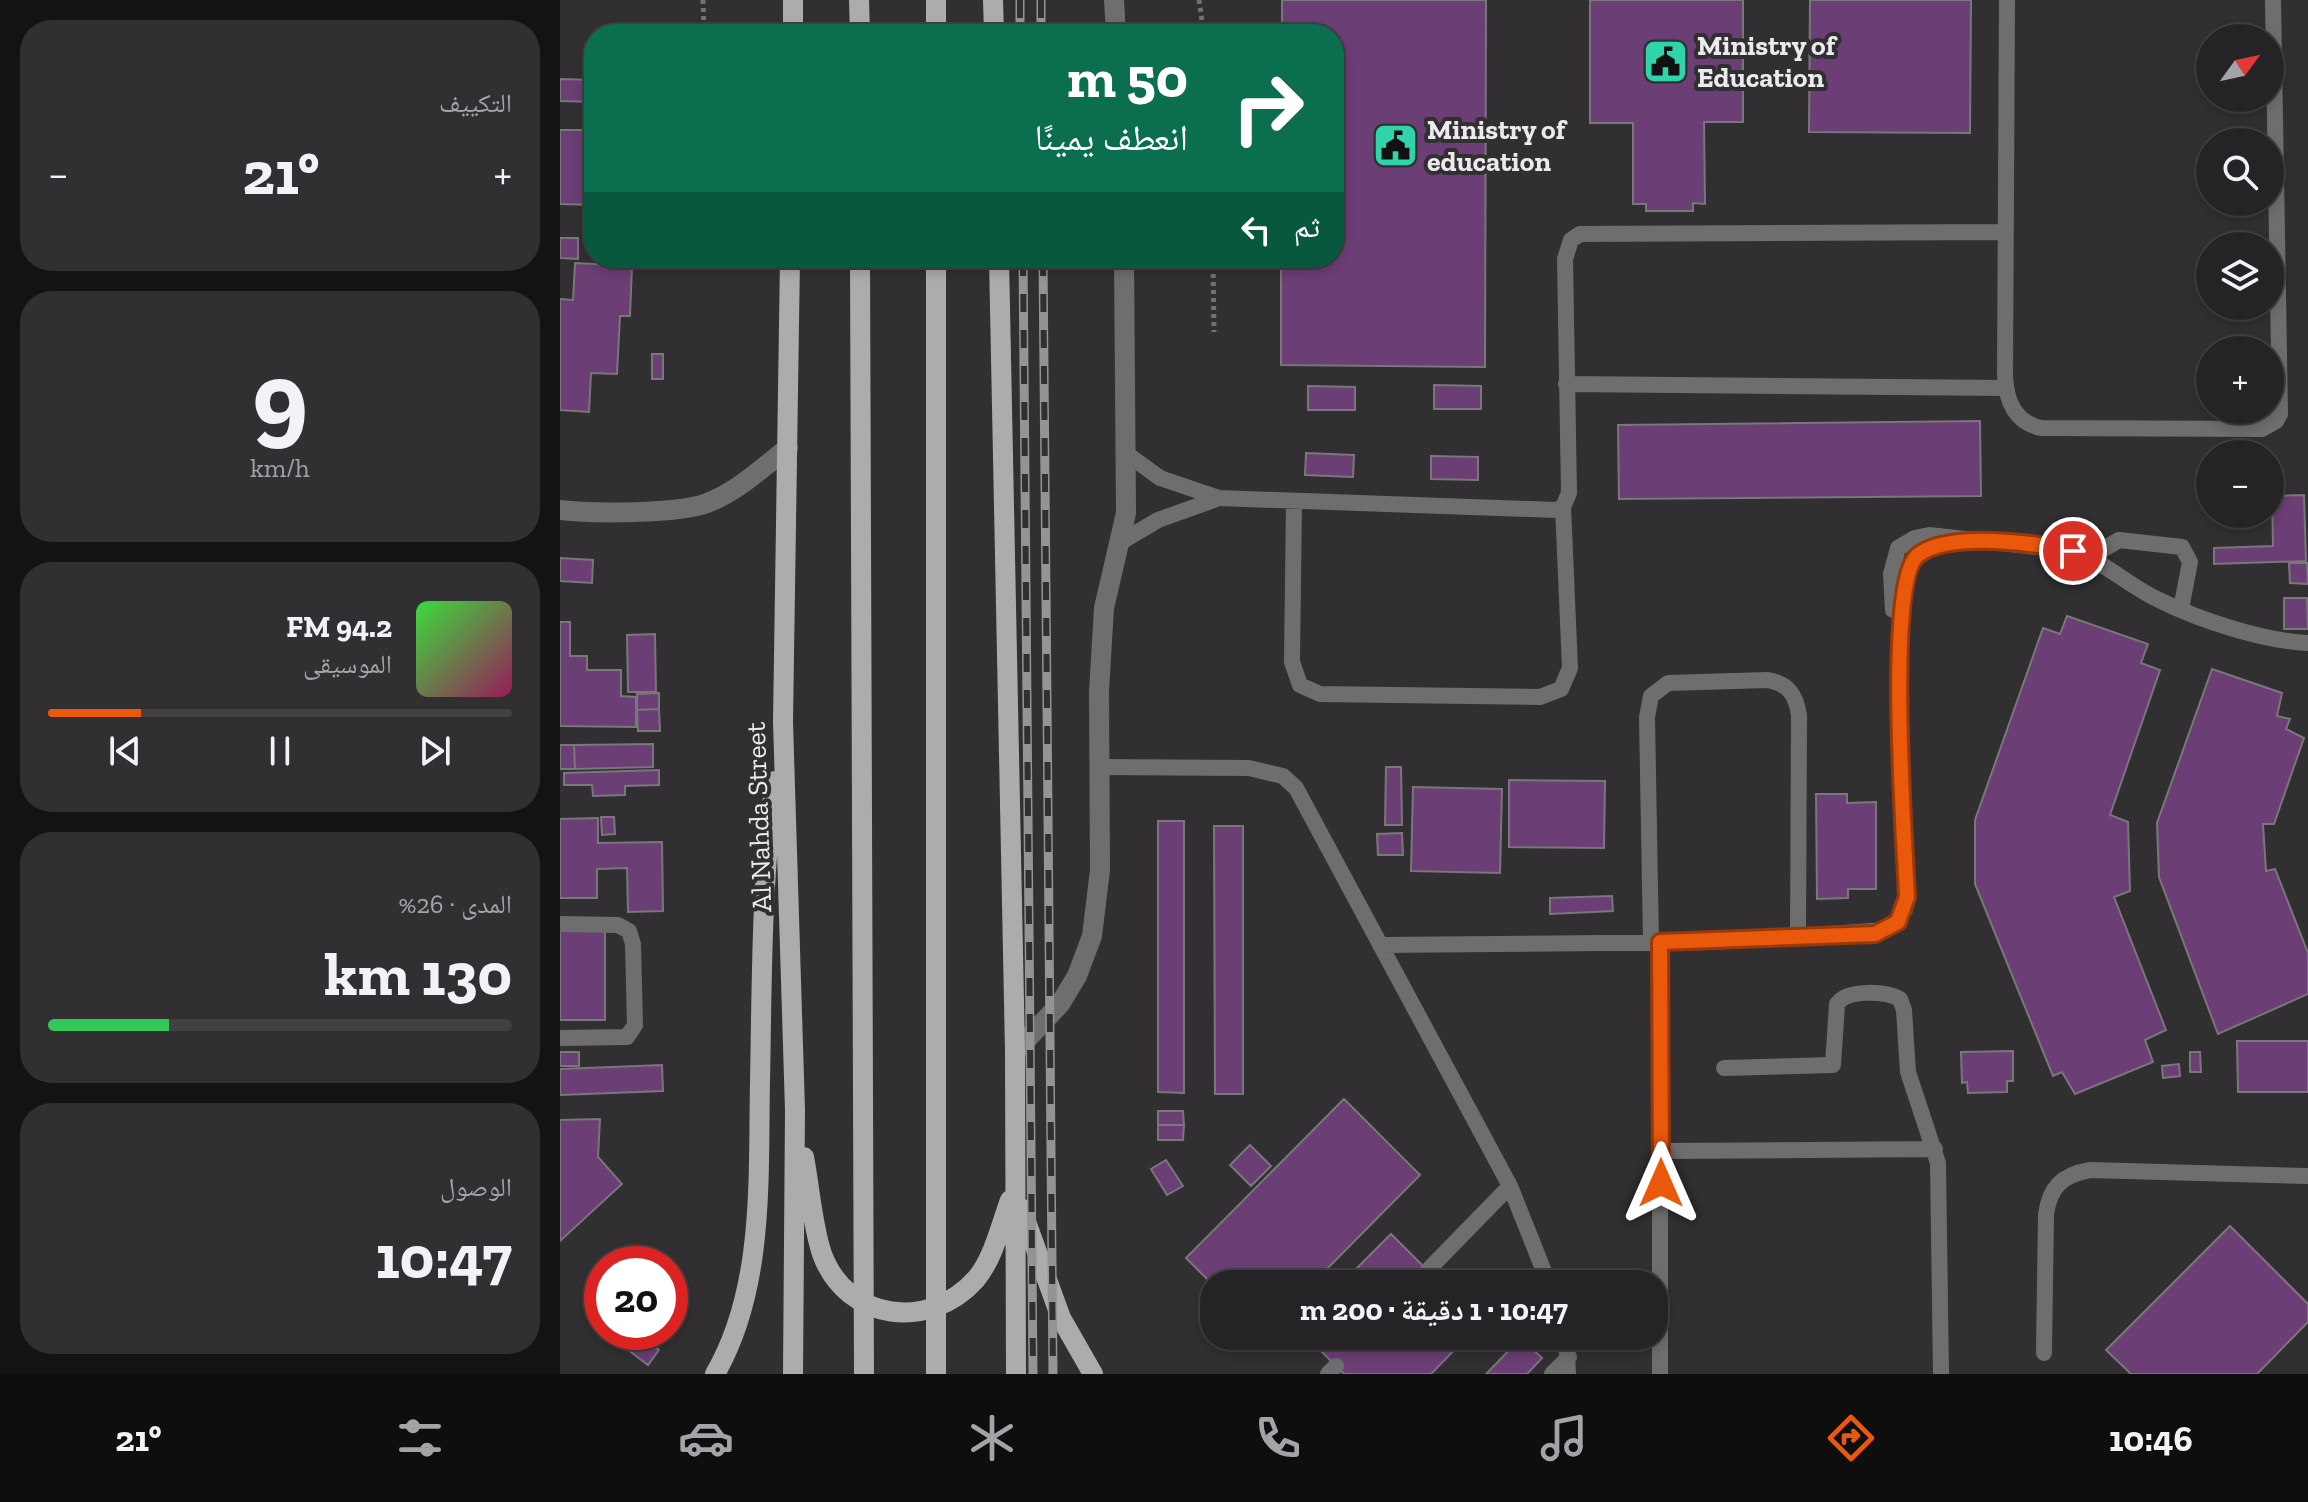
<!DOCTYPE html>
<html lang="ar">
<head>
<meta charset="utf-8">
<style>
  body { margin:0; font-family:"Zilla Slab","Noto Naskh Arabic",serif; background:#312f32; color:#f1f3f6; direction:rtl; height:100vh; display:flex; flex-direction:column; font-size:30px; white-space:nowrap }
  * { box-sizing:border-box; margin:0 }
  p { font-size:26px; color:#a3a4a7 }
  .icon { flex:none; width:44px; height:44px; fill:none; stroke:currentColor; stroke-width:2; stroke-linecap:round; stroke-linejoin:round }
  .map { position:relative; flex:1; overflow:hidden; direction:ltr }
  .drawer { display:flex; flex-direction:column; gap:20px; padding:20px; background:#141314; width:560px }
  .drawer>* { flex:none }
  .banner { position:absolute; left:24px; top:24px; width:760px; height:244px; border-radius:32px; box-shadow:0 4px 12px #0003,0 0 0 2px #424042; direction:rtl; background:#0b6e4f; color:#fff; overflow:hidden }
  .needle { width:52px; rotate:57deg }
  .controls { position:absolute; left:1636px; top:24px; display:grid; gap:16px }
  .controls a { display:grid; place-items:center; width:88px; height:88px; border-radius:50%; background:#252325; box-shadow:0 4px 12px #0003,0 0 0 2px #424042; font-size:40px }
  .speed { position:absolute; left:24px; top:1246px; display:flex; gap:16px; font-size:40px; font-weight:700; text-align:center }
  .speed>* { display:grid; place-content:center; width:104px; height:104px; border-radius:50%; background:#252325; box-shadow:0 4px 12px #0003,0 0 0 2px #424042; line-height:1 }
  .speed .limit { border:12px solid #d22; background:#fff; color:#111 }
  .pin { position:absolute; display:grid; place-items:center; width:68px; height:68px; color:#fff; margin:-34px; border:4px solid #fff; border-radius:50%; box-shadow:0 2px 8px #0007 }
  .me { position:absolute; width:88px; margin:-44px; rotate:0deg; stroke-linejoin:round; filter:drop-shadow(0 0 6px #0008) }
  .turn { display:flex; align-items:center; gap:28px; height:168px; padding:0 24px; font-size:36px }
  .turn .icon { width:104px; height:104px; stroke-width:2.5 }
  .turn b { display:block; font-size:56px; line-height:68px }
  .then { display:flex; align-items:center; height:76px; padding:0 24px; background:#0003; gap:16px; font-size:30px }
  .big { font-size:60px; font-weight:800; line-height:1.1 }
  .drawer .tile { flex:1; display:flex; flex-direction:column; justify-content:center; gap:12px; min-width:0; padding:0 28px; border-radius:32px; background:#312f32 }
  .drawer .dial { align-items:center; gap:0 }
  .dial b { font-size:104px; line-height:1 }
  .song { display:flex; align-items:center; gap:24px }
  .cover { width:96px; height:96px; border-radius:12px; background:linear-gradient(135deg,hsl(120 70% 55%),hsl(330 70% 35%)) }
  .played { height:8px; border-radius:4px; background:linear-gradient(90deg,#ea580c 20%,#424042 20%) }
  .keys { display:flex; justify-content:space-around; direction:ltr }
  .heat { display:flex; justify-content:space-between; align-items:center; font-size:44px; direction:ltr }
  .charge { height:12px; border-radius:6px; background:linear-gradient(90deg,#34c759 26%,#424042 0) }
  .trip { position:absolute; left:640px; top:1270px; width:468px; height:80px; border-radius:32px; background:#252325; box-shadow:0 4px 12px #0003,0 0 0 2px #424042; font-weight:800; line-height:80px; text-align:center; direction:rtl }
  .tab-bar { display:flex; height:128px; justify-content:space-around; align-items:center; background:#0f0e0f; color:#a3a4a7 }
  .tab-bar .icon { width:56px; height:56px }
  .tab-bar .current { color:#ea580c }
  .tab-bar b { font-size:36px; color:#f1f3f6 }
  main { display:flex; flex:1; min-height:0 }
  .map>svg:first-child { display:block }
</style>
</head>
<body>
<main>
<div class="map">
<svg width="1748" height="1374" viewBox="0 0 1748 1374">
  <rect width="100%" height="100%" fill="#312f31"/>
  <path fill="#6b3e75" stroke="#797779" stroke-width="2" d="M 722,0 L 926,0 L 925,367 L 721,365 L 721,258 L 774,258 L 774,34 L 722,34 Z
    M 1030,0 L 1183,0 L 1183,122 L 1144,122 L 1145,204 L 1133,203 L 1133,211 L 1086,211 L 1086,204 L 1073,204 L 1073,123 L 1030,123 Z
    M 1250,0 L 1411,0 L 1410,133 L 1249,132 Z
    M 0,79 L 34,80 L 34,102 L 0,101 Z
    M 0,130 L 28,130 L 28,183 L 34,183 L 34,205 L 0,204 Z
    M 28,130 L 34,130 L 34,183 L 28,183 Z
    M 0,238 L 18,238 L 18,259 L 0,258 Z
    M 15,263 L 72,266 L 70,316 L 60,316 L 57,374 L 31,373 L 29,412 L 0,410 L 0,299 L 13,300 Z
    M 92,354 L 103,354 L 103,379 L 92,379 Z
    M 874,385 L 921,386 L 921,409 L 874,409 Z
    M 748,386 L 795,387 L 795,410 L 748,410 Z
    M 1420,421 L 1421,496 L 1059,499 L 1058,425 Z
    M 746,453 L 794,455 L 793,477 L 745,475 Z
    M 871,456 L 918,457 L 918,480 L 871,479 Z
    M 1744,495 L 1746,561 L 1654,564 L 1654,548 L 1713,546 L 1712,496 Z
    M 0,558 L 33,560 L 32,583 L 0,581 Z
    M 1729,563 L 1747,563 L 1748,584 L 1730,583 Z
    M 1724,598 L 1747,598 L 1748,629 L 1724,629 Z
    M 1507,616 L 1588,644 L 1581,663 L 1600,670 L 1550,815 L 1568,822 L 1570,891 L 1554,897 L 1606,1030 L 1585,1040 L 1593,1062 L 1515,1094 L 1502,1072 L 1493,1076 L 1415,884 L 1415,820 L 1483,628 L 1500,634 Z
    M 0,622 L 10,622 L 10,656 L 27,656 L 27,670 L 61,670 L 61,696 L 76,697 L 76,727 L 0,726 Z
    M 95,634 L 96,692 L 68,692 L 67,635 Z
    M 1652,669 L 1722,693 L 1717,716 L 1730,719 L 1726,729 L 1744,738 L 1714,824 L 1703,824 L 1706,871 L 1715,869 L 1748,953 L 1748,994 L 1658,1034 L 1599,877 L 1597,823 Z
    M 99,693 L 99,709 L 77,710 L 77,694 Z
    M 99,709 L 100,731 L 78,731 L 77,710 Z
    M 93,744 L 93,767 L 15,769 L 14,745 Z
    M 0,745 L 14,745 L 15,769 L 0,769 Z
    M 826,767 L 841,767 L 842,825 L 825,825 Z
    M 99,770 L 99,785 L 65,786 L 65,795 L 33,796 L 32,785 L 4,785 L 4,773 Z
    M 949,780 L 1045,781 L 1044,848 L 949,847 Z
    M 853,787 L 942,789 L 940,873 L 851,871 Z
    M 1256,794 L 1287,794 L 1287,803 L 1316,802 L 1316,889 L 1288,889 L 1288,898 L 1257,899 Z
    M 41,817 L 54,817 L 55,834 L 42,835 Z
    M 38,818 L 38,843 L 102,842 L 103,911 L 68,912 L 67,868 L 37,869 L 37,898 L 0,898 L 0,819 Z
    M 598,821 L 624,821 L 624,1093 L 598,1092 Z
    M 654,826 L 683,826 L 683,1094 L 655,1094 Z
    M 842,833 L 843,855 L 818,855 L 817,834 Z
    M 1052,896 L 1053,911 L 990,914 L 990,898 Z
    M 0,931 L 45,931 L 45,1020 L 0,1020 Z
    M 1677,1041 L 1748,1041 L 1748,1092 L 1678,1092 Z
    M 1453,1051 L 1453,1081 L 1447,1081 L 1447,1092 L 1408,1093 L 1407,1082 L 1402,1083 L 1401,1052 Z
    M 0,1052 L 19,1052 L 19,1066 L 0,1066 Z
    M 1630,1052 L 1640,1052 L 1641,1072 L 1630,1072 Z
    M 1619,1064 L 1620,1076 L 1603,1078 L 1602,1066 Z
    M 102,1065 L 103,1091 L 0,1095 L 0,1069 Z
    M 784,1099 L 860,1175 L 752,1284 L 654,1286 L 626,1258 Z
    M 598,1111 L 623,1111 L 624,1125 L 598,1125 Z
    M 40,1119 L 38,1157 L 62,1184 L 0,1241 L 0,1120 Z
    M 598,1125 L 624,1125 L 623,1140 L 598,1140 Z
    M 690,1145 L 711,1166 L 691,1186 L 670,1165 Z
    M 606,1160 L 623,1186 L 607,1195 L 591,1169 Z
    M 1670,1226 L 1748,1304 L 1748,1322 L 1697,1374 L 1571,1374 L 1546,1350 Z
    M 831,1234 L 881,1284 L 781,1284 Z
    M 68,1332 L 75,1332 L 99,1350 L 88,1365 L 59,1343 Z
    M 746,1336 L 908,1336 L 871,1374 L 784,1374 Z
    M 961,1338 L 982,1358 L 967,1374 L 926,1374 Z"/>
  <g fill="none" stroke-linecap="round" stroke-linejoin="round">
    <path stroke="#737173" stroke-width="5" stroke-dasharray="4 4" stroke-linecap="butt" d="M 143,0 L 144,34
      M 639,0 L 644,34
      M 653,258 L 654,332"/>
    <path stroke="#6f6e6f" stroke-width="16" d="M 1447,0 L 1445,375 C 1446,400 1454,422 1481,428 L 1702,429 L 1716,421 L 1720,414 L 1713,0
      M 1006,384 L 1446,388
      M 567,454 L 600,478 L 659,498 L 996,510 L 1003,507 L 1009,493 L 1005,259 L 1011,240 L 1020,234 L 1446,232
      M 734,501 L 732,662 L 740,685 L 760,694 L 980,697 L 1001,689 L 1010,668 L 1003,507
      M 561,542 L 598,520 L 654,500
      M 1530,557 L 1559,540 L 1622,547 L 1630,562 L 1621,609
      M 1333,610 L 1331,574 L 1338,548 L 1355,538 L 1369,535 L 1513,551 C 1545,562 1569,586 1599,600 C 1639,620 1703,641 1748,643
      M 538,767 L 689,768 L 723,776 L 736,788 L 950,1186 L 989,1284
      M 0,924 L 58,925 L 69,931 L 73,944 L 75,1025 L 67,1037 L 0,1038
      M 1091,942 L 1087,717 L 1091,696 L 1108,683 L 1207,680 C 1228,683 1236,695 1239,715 L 1238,937
      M 820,945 L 1151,942 L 1327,930 L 1345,910 L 1347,897 C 1345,843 1328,592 1352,561 C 1365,544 1396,543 1415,540
      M 1164,1068 L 1273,1065 L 1277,1004 C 1287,989 1325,991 1340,999 L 1344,1010 L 1348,1072 L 1378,1163 L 1381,1374
      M 1101,1151 L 1375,1149
      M 868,1270 L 950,1186
      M 1006,1336 L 1008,1374
      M 1484,1353 L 1486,1214 C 1490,1187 1502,1175 1530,1170 L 1748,1176
      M 768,1374 L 776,1366
      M 992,1374 L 1009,1357
      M 1100,1374 L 1100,942"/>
    <path stroke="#6f6e6f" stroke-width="20" d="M 554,0 L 556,34
      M 0,510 C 31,514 119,514 147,503 C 177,492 203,467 228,448
      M 455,1052 L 500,1004 L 517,976 L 532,936 L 540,870 L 539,691 L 544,608 L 566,513 L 564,258"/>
    <path stroke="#adabad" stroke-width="20" d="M 299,0 L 300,34
      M 376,0 L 376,34
      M 433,0 L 434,34
      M 233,34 L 233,0
      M 230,258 L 223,722 L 235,1110 L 233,1374
      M 439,258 L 455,1052 L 456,1374
      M 244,1157 C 250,1188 252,1224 262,1254 C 287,1322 370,1331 416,1279 C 433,1259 441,1225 450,1200
      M 461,1208 L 501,1318 L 533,1374
      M 155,1374 C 205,1288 198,1177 200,1081 C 202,981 201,881 215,781"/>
    <defs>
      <path id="rail" d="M 460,0 L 460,34
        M 481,0 L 481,34
        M 463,258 L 473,1374
        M 483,258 L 493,1374"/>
    </defs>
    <use href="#rail" stroke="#959395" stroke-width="9"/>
    <use href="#rail" stroke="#312f31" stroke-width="6" stroke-dasharray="18" stroke-linecap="butt"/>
    <path stroke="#adabad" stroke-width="20" d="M 300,258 L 304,1374
      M 376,258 L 376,1374"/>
  </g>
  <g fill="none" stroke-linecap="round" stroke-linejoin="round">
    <defs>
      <path id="route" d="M 1101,1183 L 1100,942 L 1315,934 L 1338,922 L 1347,897 C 1345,845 1325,580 1358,555 C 1390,531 1475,543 1513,551"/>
    </defs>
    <use href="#route" stroke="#983908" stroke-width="20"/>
    <use href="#route" stroke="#ea580c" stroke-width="14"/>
  </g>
  <defs>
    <symbol id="civic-square" viewBox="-11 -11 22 22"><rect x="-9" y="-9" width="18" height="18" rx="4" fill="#30d4aa" stroke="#312f31"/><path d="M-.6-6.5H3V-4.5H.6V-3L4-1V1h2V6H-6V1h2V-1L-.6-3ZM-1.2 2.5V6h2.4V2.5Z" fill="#111"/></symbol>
  </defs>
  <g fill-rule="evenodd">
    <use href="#civic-square" x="1080" y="36" width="51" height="51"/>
    <use href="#civic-square" x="810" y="120" width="51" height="51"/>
  </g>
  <g text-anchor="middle" stroke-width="8" stroke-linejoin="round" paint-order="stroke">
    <g font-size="28" font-weight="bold" fill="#ecebec" stroke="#312f31" text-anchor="start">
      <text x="1137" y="55">Ministry of<tspan x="1137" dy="32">Education</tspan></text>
      <text x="867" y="139">Ministry of<tspan x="867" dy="32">education</tspan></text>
    </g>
    <g font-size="28" fill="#ecebec" stroke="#312f31">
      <text transform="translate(198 817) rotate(-92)" y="10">Al Nahda Street</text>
    </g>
  </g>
</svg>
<div class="controls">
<a><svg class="needle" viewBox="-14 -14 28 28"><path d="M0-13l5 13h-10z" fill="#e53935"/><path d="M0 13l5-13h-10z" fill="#a3a4a7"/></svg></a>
<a><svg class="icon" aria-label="search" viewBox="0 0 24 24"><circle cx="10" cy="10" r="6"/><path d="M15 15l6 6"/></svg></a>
<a><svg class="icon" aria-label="layers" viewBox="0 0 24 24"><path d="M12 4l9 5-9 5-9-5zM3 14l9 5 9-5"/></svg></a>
<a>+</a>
<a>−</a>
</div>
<div class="speed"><div class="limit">20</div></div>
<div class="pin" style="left:1513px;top:551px;background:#d93025"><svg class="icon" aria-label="arrive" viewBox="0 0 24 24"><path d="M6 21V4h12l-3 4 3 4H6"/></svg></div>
<svg class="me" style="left:1101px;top:1183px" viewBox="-20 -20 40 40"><path d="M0-17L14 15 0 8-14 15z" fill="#ea580c" stroke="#fff" stroke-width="4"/></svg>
<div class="trip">10:47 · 1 دقيقة · 200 m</div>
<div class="banner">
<div class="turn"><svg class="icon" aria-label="right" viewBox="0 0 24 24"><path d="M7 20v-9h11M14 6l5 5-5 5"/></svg><div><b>50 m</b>انعطف يمينًا</div></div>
<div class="then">ثم<svg class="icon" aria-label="left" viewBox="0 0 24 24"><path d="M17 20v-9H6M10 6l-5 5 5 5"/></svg></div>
</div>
</div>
<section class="drawer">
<div class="tile"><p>التكييف</p>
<div class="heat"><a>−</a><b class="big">21°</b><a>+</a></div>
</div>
<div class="tile dial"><b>9</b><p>km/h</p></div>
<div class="tile">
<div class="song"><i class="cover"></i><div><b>94.2 FM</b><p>الموسيقى</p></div></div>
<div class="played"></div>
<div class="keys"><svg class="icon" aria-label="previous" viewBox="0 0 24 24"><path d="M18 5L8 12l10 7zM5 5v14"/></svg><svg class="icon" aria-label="pause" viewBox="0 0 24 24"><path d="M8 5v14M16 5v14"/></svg><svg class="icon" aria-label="next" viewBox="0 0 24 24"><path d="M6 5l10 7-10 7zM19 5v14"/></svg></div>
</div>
<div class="tile"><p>المدى · 26%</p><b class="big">130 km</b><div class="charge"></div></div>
<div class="tile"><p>الوصول</p><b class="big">10:47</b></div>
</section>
</main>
<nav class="tab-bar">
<b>10:46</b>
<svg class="icon current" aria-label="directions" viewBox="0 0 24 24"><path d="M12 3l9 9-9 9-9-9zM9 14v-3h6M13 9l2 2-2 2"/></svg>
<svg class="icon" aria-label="music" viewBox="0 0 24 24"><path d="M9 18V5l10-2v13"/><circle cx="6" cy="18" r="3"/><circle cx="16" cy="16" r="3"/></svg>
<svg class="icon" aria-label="phone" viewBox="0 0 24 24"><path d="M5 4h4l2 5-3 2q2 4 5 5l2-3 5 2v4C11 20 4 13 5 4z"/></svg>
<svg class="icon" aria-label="climate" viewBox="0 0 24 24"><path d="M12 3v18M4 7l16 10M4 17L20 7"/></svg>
<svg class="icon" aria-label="car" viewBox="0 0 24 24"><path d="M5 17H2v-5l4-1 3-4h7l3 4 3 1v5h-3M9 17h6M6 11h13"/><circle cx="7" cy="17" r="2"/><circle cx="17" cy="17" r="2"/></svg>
<svg class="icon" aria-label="filters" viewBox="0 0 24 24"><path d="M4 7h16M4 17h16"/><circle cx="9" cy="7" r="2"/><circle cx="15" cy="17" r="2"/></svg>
<b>21°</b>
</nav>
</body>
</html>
